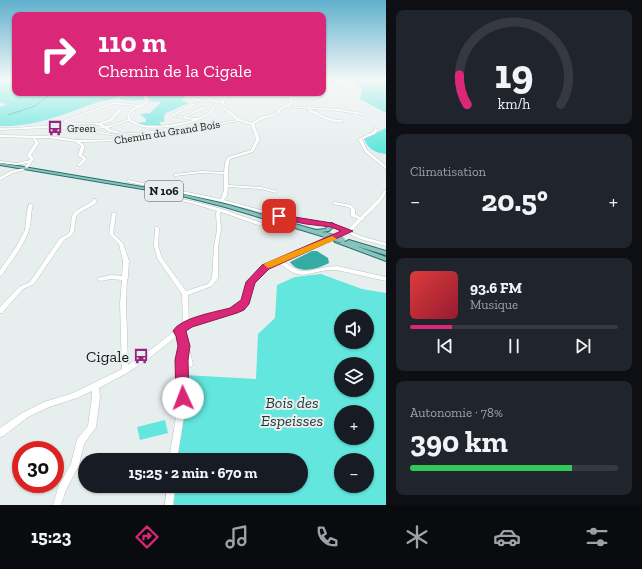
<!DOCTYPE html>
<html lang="fr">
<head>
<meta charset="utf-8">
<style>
  body { margin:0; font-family:"Zilla Slab",serif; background:#20242c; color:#f1f3f6; height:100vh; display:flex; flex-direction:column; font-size:15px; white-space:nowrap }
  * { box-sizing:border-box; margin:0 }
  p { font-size:13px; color:#9ea1a6 }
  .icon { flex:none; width:22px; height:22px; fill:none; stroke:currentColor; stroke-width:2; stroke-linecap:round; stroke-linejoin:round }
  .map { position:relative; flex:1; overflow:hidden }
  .side { display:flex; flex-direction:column; gap:10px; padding:10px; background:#0d0f14; width:256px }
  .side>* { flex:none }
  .hud { position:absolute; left:12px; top:12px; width:314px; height:84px; border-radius:8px; box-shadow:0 1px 3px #0004; background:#db2777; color:#fff; overflow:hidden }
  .buttons { position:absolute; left:334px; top:309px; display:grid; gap:8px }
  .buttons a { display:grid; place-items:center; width:40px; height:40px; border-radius:50%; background:#171b24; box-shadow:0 1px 3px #0004; font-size:20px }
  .speed { position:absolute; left:12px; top:441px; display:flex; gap:8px; font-size:20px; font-weight:700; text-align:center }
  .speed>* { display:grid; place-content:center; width:52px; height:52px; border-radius:50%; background:#171b24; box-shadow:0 1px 3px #0004; line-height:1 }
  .speed .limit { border:6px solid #d22; background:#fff; color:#111 }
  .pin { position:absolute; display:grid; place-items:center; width:34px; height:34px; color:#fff; margin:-17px; border-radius:8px; box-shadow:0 2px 6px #0006 }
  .me { position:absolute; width:44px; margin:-22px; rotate:358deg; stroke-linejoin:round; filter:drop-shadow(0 0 3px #0008) }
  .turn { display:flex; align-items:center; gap:14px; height:84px; padding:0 20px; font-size:18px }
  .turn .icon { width:52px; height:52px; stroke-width:2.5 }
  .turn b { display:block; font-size:28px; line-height:34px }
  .big { font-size:30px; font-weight:700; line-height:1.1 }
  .side .tile { flex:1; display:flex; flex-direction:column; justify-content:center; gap:6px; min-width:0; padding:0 14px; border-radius:8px; background:#20242c }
  .side .dial { align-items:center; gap:0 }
  .dial svg { height:104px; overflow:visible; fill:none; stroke:#363941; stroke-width:7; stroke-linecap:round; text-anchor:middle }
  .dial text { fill:#f1f3f6; stroke:none }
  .song { display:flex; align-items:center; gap:12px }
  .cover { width:48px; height:48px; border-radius:6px; background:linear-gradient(135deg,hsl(0 70% 55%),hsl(350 70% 35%)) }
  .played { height:4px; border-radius:2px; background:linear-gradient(90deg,#db2777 20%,#363941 20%) }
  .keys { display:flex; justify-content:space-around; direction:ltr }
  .heat { display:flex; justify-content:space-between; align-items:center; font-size:22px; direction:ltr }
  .charge { height:6px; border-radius:3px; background:linear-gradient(90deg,#34c759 78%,#363941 0) }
  .trip { position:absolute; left:78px; top:453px; width:230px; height:40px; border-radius:20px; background:#171b24; box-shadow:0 1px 3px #0004; font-weight:700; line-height:40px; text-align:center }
  .tabs { display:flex; height:64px; justify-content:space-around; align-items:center; background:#090b0e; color:#9ea1a6 }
  .tabs .icon { width:28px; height:28px }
  .tabs .on { color:#db2777 }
  .tabs b { font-size:18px; color:#f1f3f6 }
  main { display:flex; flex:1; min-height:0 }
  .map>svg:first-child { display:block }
</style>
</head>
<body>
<main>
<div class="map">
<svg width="386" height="505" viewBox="0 0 386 505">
  <rect width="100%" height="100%" fill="#e7efee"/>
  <path fill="#62e6dd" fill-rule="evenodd" d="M 0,80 L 15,80 L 15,93 L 124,94 C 117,100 106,100 98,102 C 64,114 37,127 0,126 L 0,107 L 7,104 L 0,102 Z
    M 349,80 L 386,80 L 386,113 L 360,99 L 362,89 L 355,83 Z
    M 125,93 L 145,93 L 144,97 L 146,100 L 133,101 L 118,99 L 124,96 Z
    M 179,93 L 186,93 L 182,101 L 189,103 L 166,113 L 164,116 L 164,122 L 159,122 L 161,125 L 144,125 L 137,123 L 146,122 L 146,119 L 140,114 L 150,113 L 161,102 L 149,101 L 147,95 L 177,96 Z
    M 386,128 L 386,154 C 376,153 368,149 364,139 Z
    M 321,274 L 362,289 L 386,293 L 386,505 L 174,505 L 175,486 L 301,486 L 301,460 L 176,460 L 185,375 L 256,379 L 258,334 L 275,318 L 277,285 L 295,277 ZM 341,316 L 367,316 L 367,342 L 341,342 ZM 341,364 L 367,364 L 367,390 L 341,390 ZM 341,412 L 367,412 L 367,438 L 341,438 ZM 341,460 L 367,460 L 367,486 L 341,486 Z
    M 165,420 L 168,433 L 140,440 L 137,427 Z"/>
  <path fill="#34aba4" d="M 312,251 L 317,251 L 328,258 L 329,263 C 318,269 298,275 290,262 Z"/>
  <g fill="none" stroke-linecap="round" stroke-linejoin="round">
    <path stroke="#34aba4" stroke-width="1" d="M 8,115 L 35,106 L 48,96"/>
    <defs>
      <path id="minor" d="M 326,80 L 329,80 L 340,83 L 339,84 Z
        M 343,87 L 345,88 L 320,97 L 317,99 L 292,99 L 292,103 L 289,106 L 339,109 L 362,113 L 363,113 L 363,115 L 339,111 L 287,107 L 281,110 L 279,114 L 263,119 L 254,124 L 260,139 L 253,152 L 230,159 L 228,168 L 228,185 L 261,187 L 277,191 L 278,192 L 276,193 L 261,189 L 228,187 L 227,196 L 224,200 L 294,219 L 332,224 L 347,230 L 358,219 L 351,216 L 351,209 L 348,207 L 333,204 L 333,202 L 335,202 L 351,205 L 355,209 L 355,214 L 360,217 L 380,197 L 385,190 L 386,190 C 386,199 370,212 364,218 L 364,220 L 362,220 L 351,232 L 364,237 L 386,243 L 386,246 L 360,239 L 347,233 L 283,261 L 290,266 L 298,270 L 302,271 L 308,271 L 327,267 L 337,266 L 386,277 L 386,281 L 337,270 L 327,270 L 308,274 L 302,275 L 294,273 L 287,269 L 279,263 L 267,268 L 254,283 L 248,302 L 242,308 L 235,312 L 188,327 L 182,331 L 187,341 L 193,364 L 192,366 L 190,367 L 188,366 L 185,358 L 187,398 L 177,460 L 169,460 L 179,398 L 178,360 L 181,345 L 178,335 L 148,359 L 127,373 L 99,388 L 100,397 L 96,427 L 84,444 L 79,465 L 66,490 L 61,505 L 53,505 L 59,485 L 71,464 L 77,439 L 88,426 L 92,397 L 92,391 L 77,398 L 49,407 L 28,417 L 3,436 L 0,437 L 0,428 L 22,413 L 44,402 L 73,393 L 122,369 L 120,303 L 122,280 L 111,279 L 100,281 L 97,279 L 98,278 L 111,275 L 122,276 L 123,261 L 119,244 L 109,234 L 112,213 L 116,213 L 116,214 L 113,234 L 123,243 L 129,261 L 128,277 L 129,278 L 127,279 L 126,303 L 128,365 L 144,355 L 183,324 L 182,294 L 157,258 L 154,246 L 155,227 L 157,227 L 159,228 L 158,246 L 162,258 L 186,291 L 208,284 L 212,278 L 214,247 L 217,230 L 216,213 L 217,211 L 191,203 L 148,195 L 148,193 L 192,201 L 222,209 L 262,223 L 262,224 L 260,225 L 258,225 L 221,212 L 220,213 L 221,230 L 218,247 L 218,278 L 212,286 L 188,295 L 189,322 L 238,306 L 243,300 L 249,281 L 263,266 L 343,232 L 331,226 L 294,221 L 222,202 L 128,182 L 126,181 L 128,180 L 221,199 L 224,190 L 224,174 L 201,173 L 175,176 L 173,175 L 175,174 L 201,171 L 224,172 L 225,163 L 228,157 L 251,150 L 256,139 L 251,125 L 239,121 L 126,141 L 80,142 L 85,146 L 82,155 L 87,159 L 80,166 L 79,166 L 77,165 L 83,159 L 78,155 L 81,146 L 76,142 L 49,138 L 35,138 L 39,143 L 31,155 L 34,159 L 27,169 L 25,169 L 24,170 L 13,173 L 0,180 L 0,177 L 11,171 L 24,168 L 28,163 L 17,165 L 0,163 L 0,161 L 17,163 L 30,160 L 30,159 L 27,155 L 35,143 L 33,138 L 0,137 L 0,135 L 49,136 L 77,140 L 126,139 L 129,138 L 91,132 L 89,131 L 91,130 L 133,138 L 237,120 L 221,107 L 222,103 L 211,102 L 210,101 L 208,101 L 208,99 L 213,96 L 211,93 L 213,93 L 216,96 L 210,100 L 222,101 L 225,93 L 227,93 L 223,106 L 240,119 L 252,123 L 261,117 L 277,113 L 277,111 L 279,109 L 288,104 L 290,103 L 290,100 L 286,93 L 288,93 L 289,94 L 302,93 L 290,96 L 291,97 L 316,97 L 318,95 Z
        M 145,93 L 147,93 L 146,97 L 148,103 L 133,111 L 129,115 L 131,119 L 131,120 C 135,121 138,124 142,125 C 158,128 178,124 193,120 L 171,116 L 172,114 L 195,103 L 197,104 L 174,115 L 183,117 L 202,107 L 204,107 L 204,109 L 186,117 C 189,117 194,119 197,118 C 204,117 210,112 214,106 L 216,107 C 214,109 213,112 210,114 C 194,125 161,130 143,127 C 138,126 133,123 128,121 L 120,124 L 108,128 C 121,136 144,132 158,130 L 160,131 L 152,133 L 133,134 L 115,133 L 108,131 L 104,128 L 89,130 L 47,128 L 0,130 L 0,128 C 16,129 31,126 46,126 C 65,126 84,129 102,127 C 90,120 75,129 63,121 L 113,102 L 139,105 L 146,102 L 144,97 ZM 113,104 L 137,106 L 131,109 L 127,115 L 128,119 C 121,122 114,125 105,126 L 102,124 L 112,121 L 121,111 L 121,109 L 119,109 L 110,119 L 99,123 L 76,123 L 67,121 Z
        M 193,93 L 194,94 L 193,98 L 207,101 L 206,102 L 191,100 L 192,94 Z
        M 308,109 L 310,109 C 320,114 330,120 341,120 L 341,119 L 342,118 L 344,121 C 332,125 319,116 308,111 Z
        M 375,128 L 378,129 L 375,134 L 362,139 L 367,150 L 386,166 L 386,169 L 365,152 L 358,139 L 373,132 Z
        M 94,199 L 95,199 L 97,200 L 95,204 L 79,213 L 76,216 L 74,231 L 72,235 L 64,240 L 34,284 L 23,289 L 2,313 L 0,313 L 0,307 L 19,287 L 30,282 L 60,238 C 63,237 67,235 69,233 C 72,228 70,220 73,214 C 78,207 89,206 94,199 Z
        M 29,204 L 31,204 L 33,205 C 30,213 32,222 29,230 C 24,246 11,261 2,275 L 0,276 L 0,270 L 16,247 L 25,230 L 27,211 Z
        M 167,486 L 175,486 L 173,505 L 165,505 Z"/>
      <path id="major" d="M 0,163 L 178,193 L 229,205 L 316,230 L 325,229 L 330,224 L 332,223 L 335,225 L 329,231 L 322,232 L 327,234 L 328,235 L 327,236 L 325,237 L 225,207 L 178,195 L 0,165 Z
        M 337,239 L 346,242 L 347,241 L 349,240 L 386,251 L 386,255 L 356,246 L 386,257 L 386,261 L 335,242 L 334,241 Z"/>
    </defs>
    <use href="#minor" stroke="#bac2c1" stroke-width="1"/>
    <use href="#major" stroke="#2c6e69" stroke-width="2"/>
    <use href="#minor" fill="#fff" fill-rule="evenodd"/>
    <use href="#major" fill="#88c3bf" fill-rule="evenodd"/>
    <defs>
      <path id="major-bridge" d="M 325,235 L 342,240"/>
    </defs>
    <use href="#major-bridge" stroke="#2c6e69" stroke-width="7" stroke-linecap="butt"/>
    <use href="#major-bridge" stroke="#88c3bf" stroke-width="5.5"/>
  </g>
  <linearGradient id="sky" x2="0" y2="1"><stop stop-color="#60b0cd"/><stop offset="0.53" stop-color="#f4f8f7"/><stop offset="1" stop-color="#f4f8f7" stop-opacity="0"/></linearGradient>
  <rect width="386" height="150" fill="url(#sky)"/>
  <path fill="#db2777" stroke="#8e194d" d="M 276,214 L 332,223 L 353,231 L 269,269 L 255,283 L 249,304 L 244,310 L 237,313 L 192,327 L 186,331 L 190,346 L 188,360 L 189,398 L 187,402 L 183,403 L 178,402 L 176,398 L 175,360 L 178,346 L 176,336 L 173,331 C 180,318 215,312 230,308 L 241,300 L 246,282 L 262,265 L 341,231 L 331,227 L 306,224 L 276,218 Z"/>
  <path fill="#f59e0b" d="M 332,236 L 337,239 L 335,240 L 272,267 L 268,268 L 264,265 L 265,263 Z"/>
  <defs>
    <symbol id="bus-bare" viewBox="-9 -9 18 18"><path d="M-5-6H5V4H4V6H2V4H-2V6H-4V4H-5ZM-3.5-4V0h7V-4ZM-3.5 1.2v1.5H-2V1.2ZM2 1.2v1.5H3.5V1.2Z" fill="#99237e" stroke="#e7efee" stroke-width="2.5" paint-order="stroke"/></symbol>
  </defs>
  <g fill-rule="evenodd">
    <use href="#bus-bare" x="44" y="117" width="22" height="22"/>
    <use href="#bus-bare" x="130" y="345" width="22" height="22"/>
  </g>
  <g text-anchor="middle" stroke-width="4" stroke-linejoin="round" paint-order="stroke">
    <g font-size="11" fill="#161918" stroke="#e7efee" text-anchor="start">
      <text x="67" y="132">Green</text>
    </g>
    <g font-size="11" fill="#161918" stroke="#e7efee">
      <text transform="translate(167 132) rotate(-9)" y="4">Chemin du Grand Bois</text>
    </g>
    <rect fill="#e7efee" stroke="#555958" stroke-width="1" x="145" y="181" width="38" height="20" rx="3"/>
    <g font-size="12" font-weight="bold" fill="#161918">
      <text x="164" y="195">N 106</text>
    </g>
    <g font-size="16" fill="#161918" stroke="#e7efee" text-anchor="end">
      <text x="129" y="362">Cigale</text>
    </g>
    <g font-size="16" font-style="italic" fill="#1f3836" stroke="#e7efee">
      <text x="292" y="408">Bois des<tspan x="292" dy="18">Espeisses</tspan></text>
    </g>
  </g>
</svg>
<div class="buttons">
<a><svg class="icon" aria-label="sound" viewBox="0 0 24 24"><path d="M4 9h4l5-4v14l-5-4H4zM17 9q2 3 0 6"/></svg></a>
<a><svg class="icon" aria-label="layers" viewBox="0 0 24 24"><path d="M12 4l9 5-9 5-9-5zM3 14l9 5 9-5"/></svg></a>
<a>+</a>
<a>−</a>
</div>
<div class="speed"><div class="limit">30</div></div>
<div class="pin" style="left:279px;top:216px;background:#d93025"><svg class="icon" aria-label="arrive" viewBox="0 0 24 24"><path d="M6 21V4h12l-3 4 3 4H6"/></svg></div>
<svg class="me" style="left:183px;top:398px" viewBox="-20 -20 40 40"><circle r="19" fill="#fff"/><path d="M0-13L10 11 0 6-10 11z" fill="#db2777"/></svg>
<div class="trip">15:25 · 2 min · 670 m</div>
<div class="hud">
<div class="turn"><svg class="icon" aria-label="right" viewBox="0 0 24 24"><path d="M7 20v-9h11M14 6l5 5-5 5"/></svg><div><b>110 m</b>Chemin de la Cigale</div></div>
</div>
</div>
<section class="side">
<div class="tile dial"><svg viewBox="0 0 100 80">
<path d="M14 69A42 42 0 1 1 86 69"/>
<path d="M14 69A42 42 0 0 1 8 46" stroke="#db2777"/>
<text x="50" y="56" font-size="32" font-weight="700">19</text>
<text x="50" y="72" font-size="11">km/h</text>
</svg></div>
<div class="tile"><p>Climatisation</p>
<div class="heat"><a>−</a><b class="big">20.5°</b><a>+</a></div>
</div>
<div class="tile">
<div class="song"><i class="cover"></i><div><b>93.6 FM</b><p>Musique</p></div></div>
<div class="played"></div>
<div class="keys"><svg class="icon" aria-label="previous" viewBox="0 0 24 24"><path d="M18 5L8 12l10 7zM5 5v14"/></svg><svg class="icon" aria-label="pause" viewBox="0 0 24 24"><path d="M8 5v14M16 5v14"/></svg><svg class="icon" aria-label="next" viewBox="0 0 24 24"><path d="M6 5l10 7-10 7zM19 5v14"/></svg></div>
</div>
<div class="tile"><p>Autonomie · 78%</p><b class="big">390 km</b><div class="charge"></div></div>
</section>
</main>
<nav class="tabs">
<b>15:23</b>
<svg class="icon on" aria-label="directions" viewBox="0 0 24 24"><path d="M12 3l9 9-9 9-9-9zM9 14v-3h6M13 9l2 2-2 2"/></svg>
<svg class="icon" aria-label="music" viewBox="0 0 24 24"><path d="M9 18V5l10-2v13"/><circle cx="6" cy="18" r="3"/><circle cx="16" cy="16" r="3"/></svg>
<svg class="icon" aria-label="phone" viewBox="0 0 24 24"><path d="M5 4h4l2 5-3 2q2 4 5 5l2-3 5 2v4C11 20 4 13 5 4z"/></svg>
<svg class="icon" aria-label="climate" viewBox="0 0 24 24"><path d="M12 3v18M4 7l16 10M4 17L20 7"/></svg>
<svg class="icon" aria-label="car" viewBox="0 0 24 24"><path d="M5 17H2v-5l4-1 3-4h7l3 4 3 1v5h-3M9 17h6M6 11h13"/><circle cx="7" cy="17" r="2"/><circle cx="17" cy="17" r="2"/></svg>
<svg class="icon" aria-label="filters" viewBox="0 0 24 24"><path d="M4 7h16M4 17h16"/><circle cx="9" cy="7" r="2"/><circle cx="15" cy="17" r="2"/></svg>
</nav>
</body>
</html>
